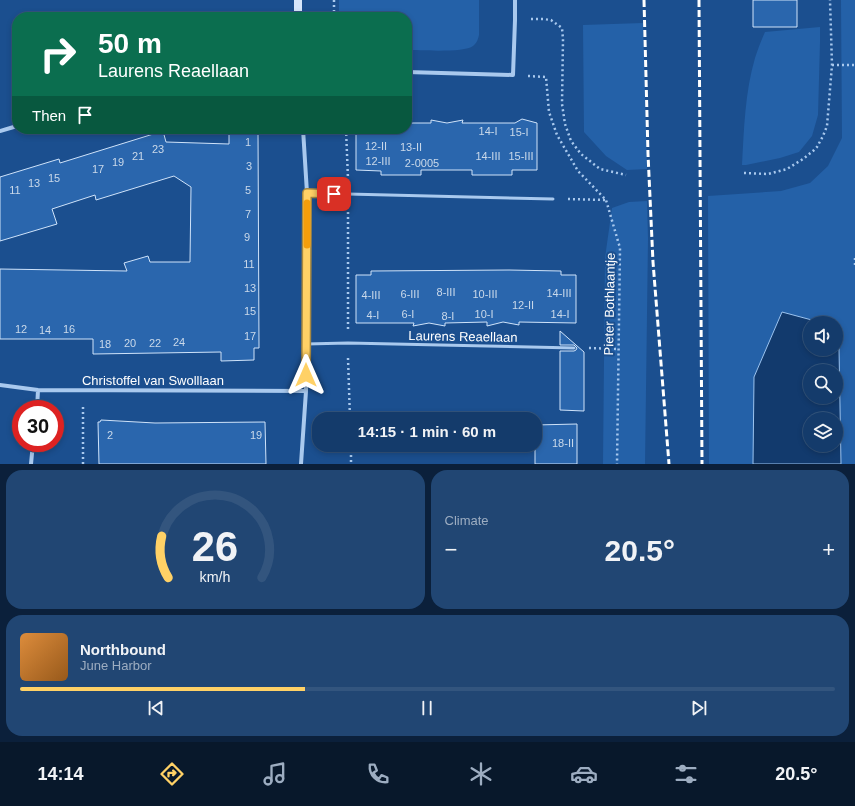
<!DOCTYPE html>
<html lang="en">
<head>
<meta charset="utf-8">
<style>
  body { margin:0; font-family:Arial,sans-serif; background:#214673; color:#f1f3f6; height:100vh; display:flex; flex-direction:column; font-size:15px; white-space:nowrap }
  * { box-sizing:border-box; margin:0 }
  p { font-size:13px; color:#9dadc1 }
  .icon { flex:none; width:22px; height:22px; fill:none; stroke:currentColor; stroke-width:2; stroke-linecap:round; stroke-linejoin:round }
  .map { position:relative; height:464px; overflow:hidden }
  .side { display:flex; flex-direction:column; gap:6px; padding:6px; background:#0b203b; flex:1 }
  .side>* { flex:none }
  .top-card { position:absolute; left:12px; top:12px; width:400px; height:122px; border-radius:16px; box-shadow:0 2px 6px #0003,0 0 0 1px #33557e; background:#0b6e4f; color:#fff; overflow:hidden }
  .fabs { position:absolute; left:803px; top:316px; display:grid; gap:8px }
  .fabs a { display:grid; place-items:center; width:40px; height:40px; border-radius:50%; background:#143b6b; box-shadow:0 2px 6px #0003,0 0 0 1px #33557e; font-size:20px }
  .speed { position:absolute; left:12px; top:400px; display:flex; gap:8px; font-size:20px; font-weight:700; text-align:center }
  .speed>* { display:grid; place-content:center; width:52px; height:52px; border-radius:50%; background:#143b6b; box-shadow:0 2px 6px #0003,0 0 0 1px #33557e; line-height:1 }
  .speed .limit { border:6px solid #d22; background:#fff; color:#111 }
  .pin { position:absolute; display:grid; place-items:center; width:34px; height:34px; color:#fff; margin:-17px; border-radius:8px; box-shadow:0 2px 6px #0006 }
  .me { position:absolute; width:44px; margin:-22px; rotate:0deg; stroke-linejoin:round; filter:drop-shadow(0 0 3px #0008) }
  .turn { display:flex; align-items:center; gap:14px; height:84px; padding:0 20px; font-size:18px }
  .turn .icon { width:52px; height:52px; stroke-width:2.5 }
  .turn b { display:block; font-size:28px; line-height:34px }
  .then { display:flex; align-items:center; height:38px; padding:0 20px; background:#0003; gap:8px; font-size:15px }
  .big { font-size:30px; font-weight:600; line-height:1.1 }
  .side .card { flex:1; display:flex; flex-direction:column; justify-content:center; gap:6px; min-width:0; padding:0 14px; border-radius:16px; background:#214673 }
  .side .dial { align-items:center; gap:0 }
  .dial svg { height:104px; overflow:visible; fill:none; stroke:#33557e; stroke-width:7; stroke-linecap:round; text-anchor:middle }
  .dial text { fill:#f1f3f6; stroke:none }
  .song { display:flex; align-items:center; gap:12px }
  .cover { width:48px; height:48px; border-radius:6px; background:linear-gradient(135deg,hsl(30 70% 55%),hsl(30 70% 35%)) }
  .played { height:4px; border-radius:2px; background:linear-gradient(90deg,#ffd166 35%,#33557e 35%) }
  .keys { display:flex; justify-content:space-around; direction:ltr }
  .heat { display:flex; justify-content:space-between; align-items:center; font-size:22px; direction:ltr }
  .side .tiles { flex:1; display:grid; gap:6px; grid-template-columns:1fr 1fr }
  .card:last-child { grid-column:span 2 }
  .trip { position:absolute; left:312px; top:412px; width:230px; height:40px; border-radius:16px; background:#143b6b; box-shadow:0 2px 6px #0003,0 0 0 1px #33557e; font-weight:600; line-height:40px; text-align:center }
  .tabs { display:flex; height:64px; justify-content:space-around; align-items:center; background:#08182b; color:#9dadc1 }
  .tabs .icon { width:28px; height:28px }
  .tabs .selected { color:#ffd166 }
  .tabs b { font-size:18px; color:#f1f3f6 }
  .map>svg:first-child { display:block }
</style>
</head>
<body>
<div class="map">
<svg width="855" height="464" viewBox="0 0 855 464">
  <rect width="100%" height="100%" fill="#1b4f8f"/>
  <path fill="#2461a8" d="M 339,0 L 479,0 L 479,35 C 478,39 477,43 473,46 C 465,53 420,50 407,50 L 407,17 L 339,17 Z
    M 841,0 L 855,0 L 855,464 L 841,464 L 839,348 L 836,340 L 836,323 L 823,323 L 782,312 L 754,377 L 753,464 L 709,464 L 708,196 L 781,191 L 810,183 L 828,166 L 842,138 Z
    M 643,23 L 647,169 L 627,170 L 606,156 L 584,132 L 583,25 Z
    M 820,27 L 820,42 L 818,115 L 812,136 L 799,152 L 780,158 L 746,165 L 742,165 C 744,129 745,92 755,58 C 758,49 761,41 765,32 Z
    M 647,201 L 648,239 L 645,464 L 603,464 L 605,258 L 612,208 L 629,202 Z"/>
  <path fill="#123a6d" stroke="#9cc4f0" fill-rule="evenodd" d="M 782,312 L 823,323 L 810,323 L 810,349 L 836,349 L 836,340 L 839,348 L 841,464 L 753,464 L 754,377 ZM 810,371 L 836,371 L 836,397 L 810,397 ZM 810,419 L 836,419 L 836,445 L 810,445 Z"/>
  <path fill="#2a66ad" stroke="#cfe3fa" d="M 753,0 L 797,0 L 797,27 L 753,27 Z
    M 522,119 L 537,123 L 537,170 L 512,170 L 512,175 L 472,175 L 472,170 L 421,170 L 421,175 L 381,175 L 381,171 L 356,170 L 356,129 L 407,129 L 407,123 L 431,123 L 431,120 L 447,123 L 463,120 L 462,123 L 515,123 Z
    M 163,131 L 166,142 L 229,144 L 229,131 L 258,131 L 259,348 L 254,348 L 254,360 L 221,361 L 221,352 L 93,354 L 93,339 L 0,339 L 0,269 L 127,271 L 124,263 L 148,256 L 150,262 L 190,262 L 191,187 L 174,176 L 96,200 L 95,195 L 52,209 L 57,224 L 0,241 L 0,177 L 59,159 L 60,163 Z
    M 509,270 L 561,271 L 561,275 L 576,275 L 576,323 L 519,322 L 519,325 L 503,322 L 487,326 L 487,322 L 445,323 L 445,326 L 429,323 L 413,326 L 414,323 L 356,323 L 356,275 L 371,275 L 371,271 Z
    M 560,331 L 584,352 L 584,411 L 560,410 L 560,351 L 574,351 L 576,350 L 577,348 L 574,345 L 560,345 Z
    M 101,420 L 155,423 L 265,422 L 266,464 L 99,464 L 98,422 L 100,422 Z
    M 577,424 L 577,464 L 535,464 L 535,425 Z"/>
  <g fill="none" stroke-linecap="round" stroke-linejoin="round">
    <path stroke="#a9c9ee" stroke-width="2.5" stroke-dasharray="2 3" stroke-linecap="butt" d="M 334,0 L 334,17
      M 531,19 L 543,19 L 551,20 L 562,28 L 563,39 L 562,104 L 565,124 L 571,141 L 581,154 L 600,169 L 626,175
      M 832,65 L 855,65
      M 528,76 L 546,77 L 549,112 L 557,135 L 578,171 L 606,200 L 620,248 L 617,464
      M 346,129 L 348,179
      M 744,173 L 768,174 L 787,169 L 803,159 L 813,151 L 817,147 L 823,136 L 827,126 L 832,65 L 830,0
      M 568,199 L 606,200
      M 855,258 L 855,268
      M 348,329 L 348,210
      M 589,348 L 618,349
      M 348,358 L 350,419
      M 83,407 L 83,464
      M 351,445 L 351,464"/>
    <path stroke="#a9c9ee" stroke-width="3" d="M 307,193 L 553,199
      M 306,344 L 348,343 L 574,348"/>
    <path stroke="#a9c9ee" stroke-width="4" d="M 407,72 L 513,75 L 515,20 L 515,0
      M 0,131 L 17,126
      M 0,385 L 38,390 L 306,391
      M 37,409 L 38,390
      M 31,464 L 33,443
      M 301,464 L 306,391 L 307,193 L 303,129"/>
    <path stroke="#d6e6fa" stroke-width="8" d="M 298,0 L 298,17"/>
    <path stroke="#fff" stroke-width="3" stroke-dasharray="7 3" stroke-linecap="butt" d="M 644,0 L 648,154 L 653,262 L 669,464
      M 699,0 L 702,464"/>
  </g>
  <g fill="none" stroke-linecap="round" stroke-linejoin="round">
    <defs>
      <path id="route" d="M 306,375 L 307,193 L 334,194"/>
    </defs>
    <use href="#route" stroke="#a68842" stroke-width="10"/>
    <use href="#route" stroke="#ffd166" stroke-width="7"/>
    <path stroke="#f59e0b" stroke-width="7" d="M 307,245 L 307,203"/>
  </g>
  <g text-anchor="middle" stroke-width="4" stroke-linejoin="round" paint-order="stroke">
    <g font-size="11" fill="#cad9ea">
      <text x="488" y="135">14-I</text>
      <text x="519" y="136">15-I</text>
      <text x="248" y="146">1</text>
      <text x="376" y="150">12-II</text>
      <text x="411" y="151">13-II</text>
      <text x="158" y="153">23</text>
      <text x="138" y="160">21</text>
      <text x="488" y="160">14-III</text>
      <text x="521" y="160">15-III</text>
      <text x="378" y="165">12-III</text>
      <text x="118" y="166">19</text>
      <text x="422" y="167">2-0005</text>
      <text x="249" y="170">3</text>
      <text x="98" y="173">17</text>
      <text x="54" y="182">15</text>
      <text x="34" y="187">13</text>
      <text x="15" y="194">11</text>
      <text x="248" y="194">5</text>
      <text x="248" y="218">7</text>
      <text x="247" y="241">9</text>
      <text x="249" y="268">11</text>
      <text x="250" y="292">13</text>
      <text x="446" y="296">8-III</text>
      <text x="559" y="297">14-III</text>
      <text x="410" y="298">6-III</text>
      <text x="485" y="298">10-III</text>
      <text x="371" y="299">4-III</text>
      <text x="523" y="309">12-II</text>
      <text x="250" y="315">15</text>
      <text x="408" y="318">6-I</text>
      <text x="484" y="318">10-I</text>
      <text x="560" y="318">14-I</text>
      <text x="373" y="319">4-I</text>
      <text x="448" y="320">8-I</text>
      <text x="21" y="333">12</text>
      <text x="69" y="333">16</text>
      <text x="45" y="334">14</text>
      <text x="250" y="340">17</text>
      <text x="179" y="346">24</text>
      <text x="130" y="347">20</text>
      <text x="155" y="347">22</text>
      <text x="105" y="348">18</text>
      <text x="110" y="439">2</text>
      <text x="256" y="439">19</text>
      <text x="563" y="447">18-II</text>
    </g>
    <g font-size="13" fill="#fff" stroke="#1b4f8f">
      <text transform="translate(609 304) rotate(-89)" y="5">Pieter Bothlaantje</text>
      <text transform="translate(463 336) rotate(1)" y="5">Laurens Reaellaan</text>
      <text x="153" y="385">Christoffel van Swolllaan</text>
    </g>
  </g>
</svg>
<div class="fabs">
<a><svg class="icon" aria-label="sound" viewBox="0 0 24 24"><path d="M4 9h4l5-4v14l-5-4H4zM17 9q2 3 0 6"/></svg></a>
<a><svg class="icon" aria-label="search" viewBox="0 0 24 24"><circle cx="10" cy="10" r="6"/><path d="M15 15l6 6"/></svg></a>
<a><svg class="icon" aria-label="layers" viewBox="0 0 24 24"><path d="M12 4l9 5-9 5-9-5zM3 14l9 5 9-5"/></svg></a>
</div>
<div class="speed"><div class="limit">30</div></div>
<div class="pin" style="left:334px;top:194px;background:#d93025"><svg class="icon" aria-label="arrive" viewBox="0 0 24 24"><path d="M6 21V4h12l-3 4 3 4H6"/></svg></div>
<svg class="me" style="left:306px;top:375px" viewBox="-20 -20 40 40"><path d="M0-17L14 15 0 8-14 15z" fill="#ffd166" stroke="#fff" stroke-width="4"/></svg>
<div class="trip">14:15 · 1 min · 60 m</div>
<div class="top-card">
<div class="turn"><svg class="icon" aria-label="right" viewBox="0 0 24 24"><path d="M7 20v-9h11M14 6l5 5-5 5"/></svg><div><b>50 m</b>Laurens Reaellaan</div></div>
<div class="then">Then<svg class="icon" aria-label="arrive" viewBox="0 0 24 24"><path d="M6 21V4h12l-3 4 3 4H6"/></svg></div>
</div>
</div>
<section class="side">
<div class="tiles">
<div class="card dial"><svg viewBox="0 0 100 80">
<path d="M14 69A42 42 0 1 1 86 69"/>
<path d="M14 69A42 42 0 0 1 9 37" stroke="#ffd166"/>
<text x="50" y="56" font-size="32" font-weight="700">26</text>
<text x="50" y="72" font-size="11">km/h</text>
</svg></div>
<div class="card"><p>Climate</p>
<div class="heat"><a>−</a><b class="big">20.5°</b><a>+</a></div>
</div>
<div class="card">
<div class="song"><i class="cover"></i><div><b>Northbound</b><p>June Harbor</p></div></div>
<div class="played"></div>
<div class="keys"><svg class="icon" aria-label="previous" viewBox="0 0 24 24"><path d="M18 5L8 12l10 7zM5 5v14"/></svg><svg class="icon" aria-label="pause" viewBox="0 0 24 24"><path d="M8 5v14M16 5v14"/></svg><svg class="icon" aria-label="next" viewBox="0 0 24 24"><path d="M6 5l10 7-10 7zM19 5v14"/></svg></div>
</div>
</div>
</section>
<nav class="tabs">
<b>14:14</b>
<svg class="icon selected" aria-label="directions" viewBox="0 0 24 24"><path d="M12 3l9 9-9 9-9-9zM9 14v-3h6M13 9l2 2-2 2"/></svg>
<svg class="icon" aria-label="music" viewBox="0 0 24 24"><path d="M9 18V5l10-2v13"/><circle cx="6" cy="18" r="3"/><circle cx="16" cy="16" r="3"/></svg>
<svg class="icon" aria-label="phone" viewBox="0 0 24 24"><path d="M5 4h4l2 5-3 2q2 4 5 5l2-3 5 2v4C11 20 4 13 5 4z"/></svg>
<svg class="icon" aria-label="climate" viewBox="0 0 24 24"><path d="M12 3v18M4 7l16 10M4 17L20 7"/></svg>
<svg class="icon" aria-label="car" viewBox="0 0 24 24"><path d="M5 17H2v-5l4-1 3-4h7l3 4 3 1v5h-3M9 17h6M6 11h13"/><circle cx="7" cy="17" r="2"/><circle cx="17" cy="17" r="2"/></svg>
<svg class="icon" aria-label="filters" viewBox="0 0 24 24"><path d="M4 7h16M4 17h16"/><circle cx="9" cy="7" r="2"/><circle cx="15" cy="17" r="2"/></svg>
<b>20.5°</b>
</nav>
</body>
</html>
